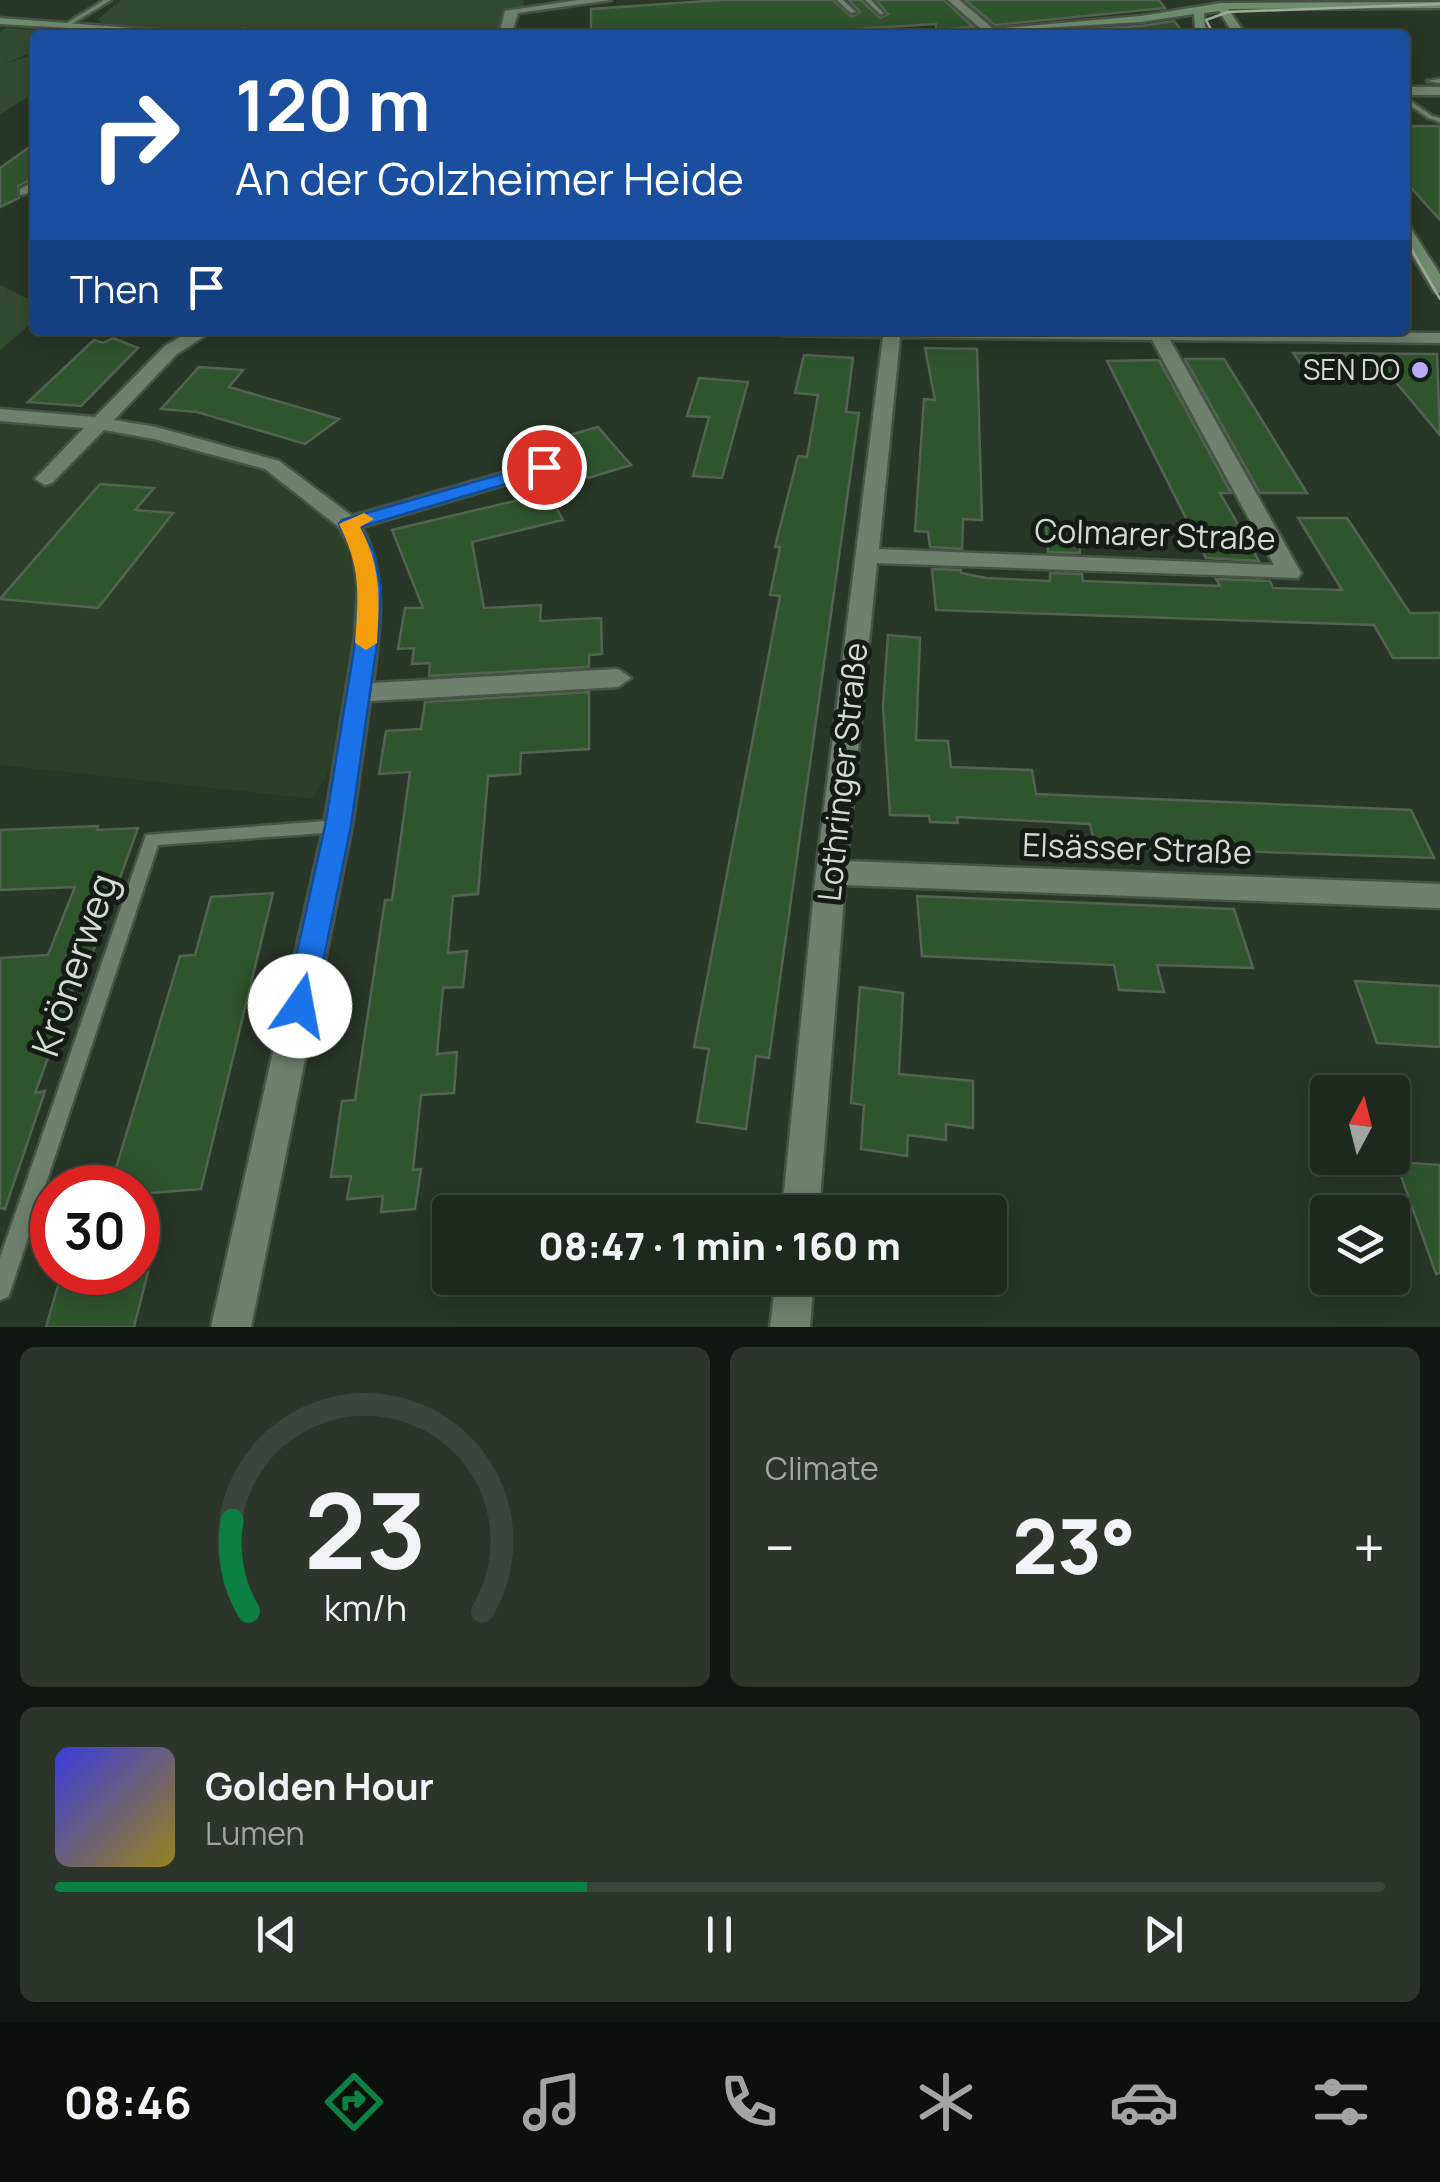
<!DOCTYPE html>
<html lang="en">
<head>
<meta charset="utf-8">
<style>
  body { margin:0; font-family:Manrope,sans-serif; background:#2b352a; color:#f1f3f6; height:100vh; display:flex; flex-direction:column; font-size:38px; white-space:nowrap }
  * { box-sizing:border-box; margin:0 }
  p { font-size:32px; color:#a1a6a4 }
  .icon { flex:none; width:55px; height:55px; fill:none; stroke:currentColor; stroke-width:2; stroke-linecap:round; stroke-linejoin:round }
  .map { position:relative; height:1327px; overflow:hidden }
  .side { display:flex; flex-direction:column; gap:20px; padding:20px; background:#101710; flex:1 }
  .side>* { flex:none }
  .top-card { position:absolute; left:30px; top:30px; width:1380px; height:305px; border-radius:10px; box-shadow:0 5px 25px #0003,0 0 0 2px #3c453b; background:#1a4fa0; color:#fff; overflow:hidden }
  .needle { width:65px; rotate:7deg }
  .buttons { position:absolute; left:1310px; top:1075px; display:grid; gap:20px }
  .buttons a { display:grid; place-items:center; width:100px; height:100px; border-radius:10px; background:#1e291d; box-shadow:0 5px 25px #0003,0 0 0 2px #3c453b; font-size:50px }
  .speed { position:absolute; left:30px; top:1165px; display:flex; gap:20px; font-size:50px; font-weight:700; text-align:center }
  .speed>* { display:grid; place-content:center; width:130px; height:130px; border-radius:50%; background:#1e291d; box-shadow:0 5px 25px #0003,0 0 0 2px #3c453b; line-height:1 }
  .speed .limit { border:15px solid #d22; background:#fff; color:#111 }
  .pin { position:absolute; display:grid; place-items:center; width:85px; height:85px; color:#fff; margin:-42px; border:5px solid #fff; border-radius:50%; box-shadow:0 2px 10px #0007 }
  .me { position:absolute; width:110px; margin:-55px; rotate:12deg; stroke-linejoin:round; filter:drop-shadow(0 0 8px #0008) }
  .turn { display:flex; align-items:center; gap:35px; height:210px; padding:0 40px; font-size:45px }
  .turn .icon { width:130px; height:130px; stroke-width:2.5 }
  .turn b { display:block; font-size:70px; line-height:85px }
  .then { display:flex; align-items:center; height:95px; padding:0 40px; background:#0003; gap:20px; font-size:38px }
  .big { font-size:75px; font-weight:800; line-height:1.1 }
  .side .widget { flex:1; display:flex; flex-direction:column; justify-content:center; gap:15px; min-width:0; padding:0 35px; border-radius:15px; background:#2b352a }
  .side .dial { align-items:center; gap:0 }
  .dial svg { height:260px; overflow:visible; fill:none; stroke:#3c453b; stroke-width:7; stroke-linecap:round; text-anchor:middle }
  .dial text { fill:#f1f3f6; stroke:none }
  .song { display:flex; align-items:center; gap:30px }
  .cover { width:120px; height:120px; border-radius:15px; background:linear-gradient(135deg,hsl(240 70% 55%),hsl(50 70% 35%)) }
  .played { height:10px; border-radius:5px; background:linear-gradient(90deg,#0b8043 40%,#3c453b 40%) }
  .keys { display:flex; justify-content:space-around; direction:ltr }
  .heat { display:flex; justify-content:space-between; align-items:center; font-size:55px; direction:ltr }
  .side .tiles { flex:1; display:grid; gap:20px; grid-template-columns:1fr 1fr }
  .widget:last-child { grid-column:span 2 }
  .trip { position:absolute; left:432px; top:1195px; width:575px; height:100px; border-radius:10px; background:#1e291d; box-shadow:0 5px 25px #0003,0 0 0 2px #3c453b; font-weight:800; line-height:100px; text-align:center }
  .tabs { display:flex; height:160px; justify-content:space-around; align-items:center; background:#0c100c; color:#a1a6a4 }
  .tabs .icon { width:70px; height:70px }
  .tabs .current { color:#0b8043 }
  .tabs b { font-size:45px; color:#f1f3f6 }
  .map>svg:first-child { display:block }
</style>
</head>
<body>
<div class="map">
<svg width="1440" height="1327" viewBox="0 0 1440 1327">
  <rect width="100%" height="100%" fill="#283727"/>
  <path fill="#2b3f29" d="M 0,418 L 94,426 L 236,456 L 268,469 L 345,531 L 363,589 L 346,740 L 313,799 L 0,765 Z"/>
  <path fill="#324b30" d="M 121,0 L 523,0 L 524,6 L 504,13 L 498,35 L 255,35 L 107,25 L 97,20 Z
    M 6,28 L 74,33 L 35,35 L 35,51 L 5,64 L 35,54 L 35,92 L 0,115 L 0,32 Z
    M 0,285 L 35,302 L 35,320 L 0,350 Z"/>
  <path fill="#2f552d" stroke="#536352" stroke-width="2.5" d="M 720,0 L 833,0 L 852,17 L 860,12 L 849,0 L 861,0 L 880,18 L 888,14 L 876,0 L 944,0 L 973,27 L 936,30 L 936,24 L 759,35 L 591,35 L 591,9 Z
    M 965,0 L 1159,0 L 1165,8 L 995,25 Z
    M 1174,21 L 1185,35 L 1004,34 L 1141,26 Z
    M 1405,126 L 1440,126 L 1440,220 L 1405,181 Z
    M 35,143 L 35,177 L 18,186 L 19,198 L 0,207 L 0,168 Z
    M 113,338 L 138,348 L 81,406 L 28,402 L 94,340 L 103,343 Z
    M 925,348 L 977,349 L 982,520 L 963,519 L 962,549 L 930,547 L 928,532 L 915,531 L 924,399 L 935,400 Z
    M 1293,353 L 1437,354 L 1440,435 L 1394,380 L 1312,380 Z
    M 804,355 L 853,358 L 846,412 L 859,413 L 769,1058 L 756,1056 L 746,1129 L 697,1122 L 709,1049 L 694,1047 L 780,596 L 770,595 L 780,547 L 775,547 L 798,456 L 807,457 L 818,395 L 795,393 Z
    M 1185,359 L 1224,359 L 1307,493 L 1260,493 Z
    M 1159,360 L 1231,493 L 1220,493 L 1259,561 L 1206,558 L 1107,361 Z
    M 199,367 L 243,370 L 229,387 L 339,419 L 305,444 L 197,412 L 161,409 Z
    M 699,378 L 748,382 L 722,478 L 693,476 L 709,417 L 687,416 Z
    M 598,427 L 631,465 L 588,478 L 556,439 Z
    M 100,484 L 154,488 L 135,510 L 173,513 L 98,608 L 0,599 Z
    M 548,493 L 563,520 L 472,542 L 484,608 L 541,605 L 540,621 L 601,618 L 602,654 L 589,655 L 589,667 L 429,676 L 430,663 L 412,664 L 414,648 L 398,649 L 405,608 L 423,608 L 392,530 Z
    M 1298,518 L 1347,518 L 1410,613 L 1440,613 L 1440,658 L 1393,658 L 1374,625 L 936,610 L 932,569 L 961,570 L 961,573 L 986,578 L 1050,581 L 1050,573 L 1082,574 L 1083,581 L 1220,586 L 1216,579 L 1270,581 L 1273,588 L 1342,590 Z
    M 1046,526 L 1078,529 L 1080,553 L 1048,552 Z
    M 888,635 L 920,638 L 916,740 L 948,741 L 951,767 L 1032,770 L 1036,794 L 1411,810 L 1434,858 L 1095,846 L 1090,824 L 957,817 L 958,823 L 930,822 L 929,816 L 890,815 L 883,706 Z
    M 589,692 L 589,749 L 521,753 L 520,774 L 488,776 L 478,894 L 453,896 L 448,953 L 467,951 L 463,987 L 443,988 L 437,1054 L 457,1052 L 454,1093 L 421,1095 L 413,1170 L 421,1169 L 415,1209 L 381,1212 L 383,1196 L 347,1199 L 351,1176 L 331,1177 L 342,1101 L 355,1100 L 385,900 L 392,900 L 410,772 L 379,774 L 386,731 L 421,729 L 425,702 Z
    M 98,826 L 97,830 L 138,828 L 93,952 L 86,952 L 62,1020 L 35,1093 L 45,1091 L 5,1209 L 0,1208 L 0,958 L 48,955 L 75,887 L 0,890 L 0,830 Z
    M 273,893 L 201,1189 L 138,1194 L 138,1188 L 110,1188 L 180,956 L 195,955 L 211,897 Z
    M 917,896 L 1234,909 L 1253,968 L 1157,965 L 1164,992 L 1119,990 L 1114,965 L 922,956 Z
    M 1355,981 L 1440,986 L 1440,1047 L 1377,1043 Z
    M 860,987 L 903,993 L 899,1074 L 973,1081 L 973,1128 L 946,1124 L 946,1140 L 908,1135 L 907,1156 L 861,1149 L 864,1105 L 851,1103 Z
    M 1396,1162 L 1440,1165 L 1440,1273 L 1436,1274 Z
    M 62,1272 L 148,1272 L 134,1327 L 46,1327 Z"/>
  <g fill="none" stroke-linecap="round" stroke-linejoin="round">
    <defs>
      <path id="lane" d="M 104,0 L 111,0 L 67,27 L 62,26 Z
        M 837,0 L 843,0 L 856,12 L 851,13 Z
        M 865,0 L 871,0 L 884,14 L 880,14 Z
        M 243,29 L 248,30 L 242,35 L 235,35 Z
        M 1405,79 L 1409,80 L 1410,81 L 1405,83 Z
        M 1440,79 L 1440,83 L 1427,81 Z
        M 1405,97 L 1432,116 L 1440,118 L 1440,122 L 1428,118 L 1405,102 Z
        M 338,820 L 344,822 L 346,826 L 344,830 L 338,832 L 158,845 L 11,1289 L 8,1297 L 0,1300 L 0,1258 L 146,835 Z"/>
      <path id="street" d="M 578,0 L 611,0 L 518,13 L 511,35 L 499,35 L 505,11 Z
        M 948,0 L 959,0 L 1001,35 L 988,35 Z
        M 1405,87 L 1440,87 L 1440,95 L 1405,95 Z
        M 35,181 L 35,192 L 20,195 L 20,189 Z
        M 192,330 L 214,330 L 177,354 L 114,420 L 156,427 L 279,461 L 352,516 L 544,461 L 554,467 L 551,471 L 362,527 C 388,578 380,628 373,683 L 618,669 L 631,678 L 618,687 L 370,701 L 352,826 L 251,1327 L 211,1327 L 324,826 L 355,637 L 358,588 L 353,553 L 340,528 L 265,469 L 154,439 L 104,430 L 52,483 L 45,485 L 35,479 L 84,428 L 0,421 L 0,409 L 95,417 L 165,346 Z
        M 773,330 L 1440,333 L 1440,343 L 1170,340 L 1301,573 L 1298,578 L 877,563 L 847,861 L 1440,884 L 1440,908 L 845,885 L 819,1212 L 782,1212 L 816,872 L 883,337 L 782,335 ZM 900,337 L 1152,340 L 1274,565 L 879,549 Z
        M 776,1278 L 814,1278 L 810,1327 L 770,1327 Z"/>
      <path id="secondary" d="M 1440,2 L 1440,8 L 1228,9 L 1246,35 L 1234,35 L 1219,11 L 1204,13 L 1205,27 L 1212,35 L 1200,35 L 1195,27 L 1194,14 L 1141,22 L 926,35 L 1141,16 L 1221,3 Z
        M 0,18 L 185,32 L 191,35 L 0,24 Z
        M 1405,225 L 1410,227 L 1440,274 L 1440,293 L 1434,292 L 1405,243 Z"/>
    </defs>
    <use href="#lane" stroke="#475346" stroke-width="5"/>
    <use href="#street" stroke="#475346" stroke-width="5"/>
    <use href="#secondary" stroke="#475346" stroke-width="5"/>
    <use href="#lane" fill="#6f806e" fill-rule="evenodd"/>
    <use href="#street" fill="#6f806e" fill-rule="evenodd"/>
    <use href="#secondary" fill="#6f8c6d" fill-rule="evenodd"/>
    <path stroke="#a0ab9f" stroke-width="2.5" d="M 1214,35 L 1206,20 L 1228,12 L 1440,4
      M 1405,238 L 1440,299"/>
  </g>
  <path fill="#1a73e8" stroke="#114b97" stroke-width="2.5" d="M 544,462 L 553,467 L 550,471 L 360,527 L 374,552 L 381,588 L 378,637 L 351,826 L 314,1006 L 310,1016 L 300,1019 L 289,1016 L 285,1006 L 325,826 L 356,637 L 360,588 L 353,552 L 339,524 L 342,520 Z"/>
  <path fill="#f59e0b" d="M 364,513 L 374,519 L 360,527 C 381,566 380,599 377,643 L 366,650 L 355,643 C 359,594 361,568 339,524 Z"/>
  <circle fill="#b9aaf7" stroke="#151c15" stroke-width="4" cx="1420" cy="370" r="10"/>
  <g text-anchor="middle" stroke-width="10" stroke-linejoin="round" paint-order="stroke">
    <g font-size="28" fill="#d3dcd2" stroke="#151c15" text-anchor="end">
      <text x="1400" y="380">SEN DO</text>
    </g>
    <g font-size="32" fill="#d3dcd2" stroke="#151c15">
      <text transform="translate(1155 535) rotate(2)" y="11">Colmarer Straße</text>
      <text transform="translate(843 772) rotate(-84)" y="11">Lothringer Straße</text>
      <text transform="translate(1137 849) rotate(2)" y="11">Elsässer Straße</text>
    </g>
    <g font-size="38" fill="#d3dcd2" stroke="#151c15">
      <text transform="translate(75 965) rotate(-71)" y="13">Krönerweg</text>
    </g>
  </g>
</svg>
<div class="buttons">
<a><svg class="needle" viewBox="-14 -14 28 28"><path d="M0-13l5 13h-10z" fill="#e53935"/><path d="M0 13l5-13h-10z" fill="#a1a6a4"/></svg></a>
<a><svg class="icon" aria-label="layers" viewBox="0 0 24 24"><path d="M12 4l9 5-9 5-9-5zM3 14l9 5 9-5"/></svg></a>
</div>
<div class="speed"><div class="limit">30</div></div>
<div class="pin" style="left:544px;top:467px;background:#d93025"><svg class="icon" aria-label="arrive" viewBox="0 0 24 24"><path d="M6 21V4h12l-3 4 3 4H6"/></svg></div>
<svg class="me" style="left:300px;top:1006px" viewBox="-20 -20 40 40"><circle r="19" fill="#fff"/><path d="M0-13L10 11 0 6-10 11z" fill="#1a73e8"/></svg>
<div class="trip">08:47 · 1 min · 160 m</div>
<div class="top-card">
<div class="turn"><svg class="icon" aria-label="right" viewBox="0 0 24 24"><path d="M7 20v-9h11M14 6l5 5-5 5"/></svg><div><b>120 m</b>An der Golzheimer Heide</div></div>
<div class="then">Then<svg class="icon" aria-label="arrive" viewBox="0 0 24 24"><path d="M6 21V4h12l-3 4 3 4H6"/></svg></div>
</div>
</div>
<section class="side">
<div class="tiles">
<div class="widget dial"><svg viewBox="0 0 100 80">
<path d="M14 69A42 42 0 1 1 86 69"/>
<path d="M14 69A42 42 0 0 1 9 41" stroke="#0b8043"/>
<text x="50" y="56" font-size="32" font-weight="700">23</text>
<text x="50" y="72" font-size="11">km/h</text>
</svg></div>
<div class="widget"><p>Climate</p>
<div class="heat"><a>−</a><b class="big">23°</b><a>+</a></div>
</div>
<div class="widget">
<div class="song"><i class="cover"></i><div><b>Golden Hour</b><p>Lumen</p></div></div>
<div class="played"></div>
<div class="keys"><svg class="icon" aria-label="previous" viewBox="0 0 24 24"><path d="M18 5L8 12l10 7zM5 5v14"/></svg><svg class="icon" aria-label="pause" viewBox="0 0 24 24"><path d="M8 5v14M16 5v14"/></svg><svg class="icon" aria-label="next" viewBox="0 0 24 24"><path d="M6 5l10 7-10 7zM19 5v14"/></svg></div>
</div>
</div>
</section>
<nav class="tabs">
<b>08:46</b>
<svg class="icon current" aria-label="directions" viewBox="0 0 24 24"><path d="M12 3l9 9-9 9-9-9zM9 14v-3h6M13 9l2 2-2 2"/></svg>
<svg class="icon" aria-label="music" viewBox="0 0 24 24"><path d="M9 18V5l10-2v13"/><circle cx="6" cy="18" r="3"/><circle cx="16" cy="16" r="3"/></svg>
<svg class="icon" aria-label="phone" viewBox="0 0 24 24"><path d="M5 4h4l2 5-3 2q2 4 5 5l2-3 5 2v4C11 20 4 13 5 4z"/></svg>
<svg class="icon" aria-label="climate" viewBox="0 0 24 24"><path d="M12 3v18M4 7l16 10M4 17L20 7"/></svg>
<svg class="icon" aria-label="car" viewBox="0 0 24 24"><path d="M5 17H2v-5l4-1 3-4h7l3 4 3 1v5h-3M9 17h6M6 11h13"/><circle cx="7" cy="17" r="2"/><circle cx="17" cy="17" r="2"/></svg>
<svg class="icon" aria-label="filters" viewBox="0 0 24 24"><path d="M4 7h16M4 17h16"/><circle cx="9" cy="7" r="2"/><circle cx="15" cy="17" r="2"/></svg>
</nav>
</body>
</html>
